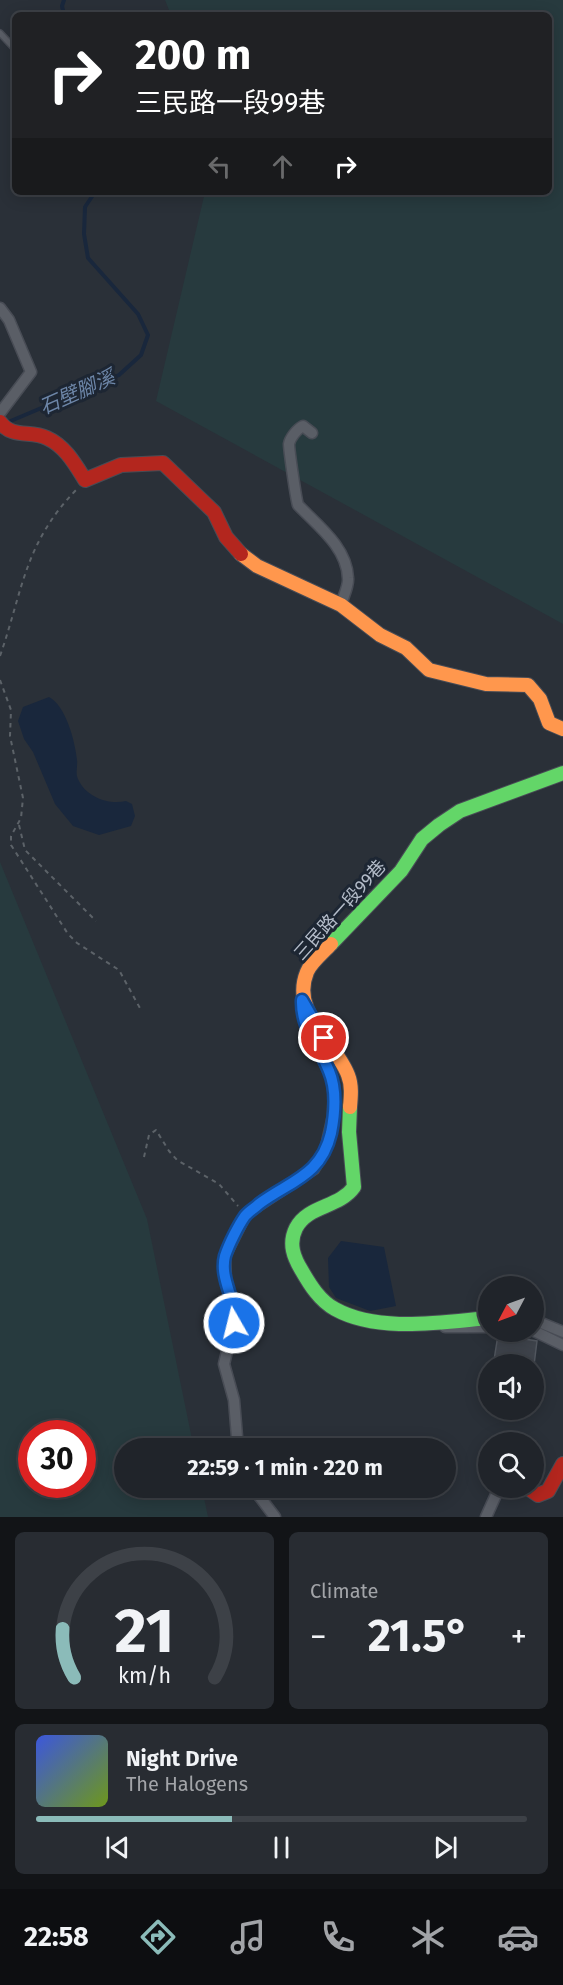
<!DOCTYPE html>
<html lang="en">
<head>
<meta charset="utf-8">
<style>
  body { margin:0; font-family:"Fira Sans","Noto Sans TC",sans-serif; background:#282c32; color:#f1f3f6; height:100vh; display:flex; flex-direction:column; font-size:22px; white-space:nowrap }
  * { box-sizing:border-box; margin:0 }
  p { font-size:20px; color:#a2a4a8 }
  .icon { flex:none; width:33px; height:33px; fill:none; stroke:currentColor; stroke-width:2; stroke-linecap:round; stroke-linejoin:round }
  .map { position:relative; height:1517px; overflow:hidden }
  .drawer { display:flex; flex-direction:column; gap:15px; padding:15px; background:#121417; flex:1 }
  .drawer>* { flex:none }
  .banner { position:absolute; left:12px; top:12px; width:540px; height:183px; border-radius:9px; box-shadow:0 3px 15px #0003,0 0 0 2px #3d4147; background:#202124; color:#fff; overflow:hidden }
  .needle { width:39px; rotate:229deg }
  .controls { position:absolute; left:478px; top:1276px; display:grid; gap:12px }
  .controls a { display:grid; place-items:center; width:66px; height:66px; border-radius:50%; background:#20242a; box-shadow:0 3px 15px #0003,0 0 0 2px #3d4147; font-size:30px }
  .speed { position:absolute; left:18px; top:1420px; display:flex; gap:12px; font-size:30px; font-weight:700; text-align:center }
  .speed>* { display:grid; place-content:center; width:78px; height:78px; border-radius:50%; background:#20242a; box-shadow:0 3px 15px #0003,0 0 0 2px #3d4147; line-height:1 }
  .speed .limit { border:9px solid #d22; background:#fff; color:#111 }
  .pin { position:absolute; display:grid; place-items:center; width:51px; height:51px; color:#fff; margin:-26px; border:3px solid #fff; border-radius:50%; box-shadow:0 2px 6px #0007 }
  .me { position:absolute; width:66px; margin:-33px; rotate:352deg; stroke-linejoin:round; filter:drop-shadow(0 0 4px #0008) }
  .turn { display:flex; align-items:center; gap:21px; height:126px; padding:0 24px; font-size:27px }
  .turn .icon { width:78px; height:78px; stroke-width:2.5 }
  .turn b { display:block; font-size:42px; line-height:51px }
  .lanes { display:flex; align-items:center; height:57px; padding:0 24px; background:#0003; justify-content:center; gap:30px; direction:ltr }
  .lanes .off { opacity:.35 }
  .big { font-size:45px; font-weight:700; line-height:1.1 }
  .drawer .tile { flex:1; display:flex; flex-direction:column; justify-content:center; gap:9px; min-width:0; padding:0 21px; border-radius:9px; background:#282c32 }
  .drawer .dial { align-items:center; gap:0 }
  .dial svg { height:156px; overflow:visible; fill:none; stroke:#3d4147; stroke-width:7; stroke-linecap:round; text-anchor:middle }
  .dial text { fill:#f1f3f6; stroke:none }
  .song { display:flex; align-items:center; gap:18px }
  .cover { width:72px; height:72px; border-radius:9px; background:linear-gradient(135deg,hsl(230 70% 55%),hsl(80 70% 35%)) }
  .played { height:6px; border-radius:3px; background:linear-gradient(90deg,#8bbbb9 40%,#3d4147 40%) }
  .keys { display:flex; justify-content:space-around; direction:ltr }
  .heat { display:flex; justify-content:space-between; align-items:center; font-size:33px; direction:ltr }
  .drawer .tiles { flex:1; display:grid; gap:15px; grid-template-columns:1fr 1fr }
  .tile:last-child { grid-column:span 2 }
  .trip { position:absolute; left:114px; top:1438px; width:342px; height:60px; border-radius:30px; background:#20242a; box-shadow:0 3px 15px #0003,0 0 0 2px #3d4147; font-weight:700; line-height:60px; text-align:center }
  .tabs { display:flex; height:96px; justify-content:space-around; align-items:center; background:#0d0e11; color:#a2a4a8 }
  .tabs .icon { width:42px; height:42px }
  .tabs .on { color:#8bbbb9 }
  .tabs b { font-size:27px; color:#f1f3f6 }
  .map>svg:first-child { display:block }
</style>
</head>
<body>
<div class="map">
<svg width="563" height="1517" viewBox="0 0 563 1517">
  <rect width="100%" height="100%" fill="#2a3038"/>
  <path fill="#273a3e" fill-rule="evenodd" d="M 165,0 L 563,0 L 563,624 L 156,401 L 205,192 L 549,192 L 549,15 L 171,15 Z
    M 0,862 L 147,1219 L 194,1449 L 124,1449 L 124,1488 L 202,1488 L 208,1517 L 0,1517 ZM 32,1434 L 82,1434 L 82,1485 L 32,1485 Z"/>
  <path fill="#19273c" d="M 49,697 C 66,706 75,741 77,760 C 78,766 75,773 78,779 C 86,797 108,805 126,801 L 132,804 L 135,816 L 131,826 L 99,835 L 73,826 L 55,804 L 33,752 L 24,739 L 18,721 L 23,707 Z
    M 341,1241 L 384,1247 L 396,1306 L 370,1311 L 336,1298 L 329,1287 L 328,1258 Z"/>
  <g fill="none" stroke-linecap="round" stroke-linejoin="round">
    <path stroke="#19273c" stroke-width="4" d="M 64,15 L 62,6 L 64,0
      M 6,423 L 119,375 L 141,355 L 148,335 L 138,314 L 88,258 L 84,234 L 85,207 L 95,192"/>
  </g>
  <path fill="#3f444c" stroke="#52575f" stroke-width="1.5" d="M 498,1335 L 537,1341 L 534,1365 L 494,1360 Z"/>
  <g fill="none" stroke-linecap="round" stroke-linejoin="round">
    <defs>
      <path id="lane" d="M 0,33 L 15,49"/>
      <path id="street" d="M 0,308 L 9,320 L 31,372 L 0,413
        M 312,433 L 303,426 C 297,429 290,438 289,444 C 289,450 296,499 298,505 C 317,525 347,547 348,578 C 349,586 343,597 341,605
        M 534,1320 L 563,1332
        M 445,1327 L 489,1327
        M 534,1331 L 563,1345
        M 238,1449 L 234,1400 L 224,1364 L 236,1314 L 226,1283 L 225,1256 L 246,1214 L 314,1169 L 325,1151 L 333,1116 L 334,1087 L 328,1069 L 307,1032 L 302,1006
        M 253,1488 L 275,1517
        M 486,1517 L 499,1488"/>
      <path id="fast" d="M 331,944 L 401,871 L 422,839 L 439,825 L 460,811 L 563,773
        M 350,1107 L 349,1132 L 354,1187 C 339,1208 308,1205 296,1228 C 288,1244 294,1258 302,1271 C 310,1285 320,1301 335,1309 C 378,1333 442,1322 489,1318"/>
      <path id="slow" d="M 241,554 L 257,566 L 341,605 L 380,635 L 406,648 L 429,670 L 486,684 L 528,685 L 540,699 L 549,723 L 563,729
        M 331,944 C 324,952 311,962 307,972 C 290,1013 335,1041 348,1075 C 352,1085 351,1096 350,1107"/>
      <path id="jam" d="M 0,422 C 13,439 30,430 47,438 C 65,446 75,464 85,480 L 121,465 L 163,463 L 214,512 L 226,537 L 241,554
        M 528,1488 L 538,1495 L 548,1491 L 563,1464"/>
    </defs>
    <use href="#lane" stroke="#484c55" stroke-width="8"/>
    <use href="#street" stroke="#484c55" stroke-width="13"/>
    <use href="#fast" stroke="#484c55" stroke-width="16"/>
    <use href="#slow" stroke="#484c55" stroke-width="16"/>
    <use href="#jam" stroke="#484c55" stroke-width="16"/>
    <path stroke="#5c6268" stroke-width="2" stroke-dasharray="4.5 4.5" stroke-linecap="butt" d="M 0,656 C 23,590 24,544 76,490
      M 0,680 L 11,710 L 10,736 L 23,798 L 21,818 L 11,836 L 11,845 L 68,934 L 77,943 L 119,970 L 141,1010
      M 19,825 L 25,850 L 96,921
      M 144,1157 L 149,1135 L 156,1130 L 169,1151 L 177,1160 L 219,1184 L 238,1206"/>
    <use href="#lane" stroke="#5a5e66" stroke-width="5"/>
    <use href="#street" stroke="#5a5e66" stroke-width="10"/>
    <use href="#fast" stroke="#63d668" stroke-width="14"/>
    <use href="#slow" stroke="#ff974d" stroke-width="14"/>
    <use href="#jam" stroke="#b3261e" stroke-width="14"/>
  </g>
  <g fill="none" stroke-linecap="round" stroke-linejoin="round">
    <defs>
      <path id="route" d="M 234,1323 C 237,1300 219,1279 225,1256 C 229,1244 238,1226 245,1216 C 249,1211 255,1208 259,1204 C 290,1181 321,1176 331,1133 C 335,1113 337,1090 329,1071 C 319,1045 301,1029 302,1000 L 324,1038"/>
    </defs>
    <use href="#route" stroke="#114b97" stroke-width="15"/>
    <use href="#route" stroke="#1a73e8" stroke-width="10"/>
  </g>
  <g text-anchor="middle" stroke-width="6" stroke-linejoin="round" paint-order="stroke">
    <g font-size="18" fill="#b4bcc9" stroke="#1d2633">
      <text transform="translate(340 910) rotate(-48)" y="6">三民路一段99巷</text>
    </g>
    <g font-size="20" font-style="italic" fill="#6d86a8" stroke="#1d2633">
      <text transform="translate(77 392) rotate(-24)" y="7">石壁腳溪</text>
    </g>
  </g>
</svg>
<div class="controls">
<a><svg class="needle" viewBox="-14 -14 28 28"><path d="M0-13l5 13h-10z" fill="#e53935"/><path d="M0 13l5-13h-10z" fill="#a2a4a8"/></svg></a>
<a><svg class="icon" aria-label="sound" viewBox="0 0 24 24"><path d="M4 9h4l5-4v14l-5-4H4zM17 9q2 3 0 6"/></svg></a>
<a><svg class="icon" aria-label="search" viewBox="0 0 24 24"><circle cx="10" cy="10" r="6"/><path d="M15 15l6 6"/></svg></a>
</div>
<div class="speed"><div class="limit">30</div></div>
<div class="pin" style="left:324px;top:1038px;background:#d93025"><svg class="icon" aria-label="arrive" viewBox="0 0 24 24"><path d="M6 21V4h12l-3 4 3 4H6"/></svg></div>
<svg class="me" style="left:234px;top:1323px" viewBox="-20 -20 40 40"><circle r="17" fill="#1a73e8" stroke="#fff" stroke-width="3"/><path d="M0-11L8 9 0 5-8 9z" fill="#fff"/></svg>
<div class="trip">22:59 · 1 min · 220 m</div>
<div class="banner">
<div class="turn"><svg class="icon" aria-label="right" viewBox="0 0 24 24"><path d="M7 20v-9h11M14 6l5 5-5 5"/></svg><div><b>200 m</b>三民路一段99巷</div></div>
<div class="lanes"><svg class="icon off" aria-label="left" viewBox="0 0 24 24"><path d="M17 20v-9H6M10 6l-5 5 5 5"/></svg><svg class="icon off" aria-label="ahead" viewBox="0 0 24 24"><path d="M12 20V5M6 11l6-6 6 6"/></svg><svg class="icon" aria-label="right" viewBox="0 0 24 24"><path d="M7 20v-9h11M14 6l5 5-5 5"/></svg></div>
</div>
</div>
<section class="drawer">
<div class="tiles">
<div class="tile dial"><svg viewBox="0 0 100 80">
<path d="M14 69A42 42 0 1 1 86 69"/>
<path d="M14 69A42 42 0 0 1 8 44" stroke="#8bbbb9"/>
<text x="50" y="56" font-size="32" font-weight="700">21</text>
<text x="50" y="72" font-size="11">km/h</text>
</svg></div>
<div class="tile"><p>Climate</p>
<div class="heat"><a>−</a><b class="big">21.5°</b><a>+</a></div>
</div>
<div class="tile">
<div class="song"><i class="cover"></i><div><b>Night Drive</b><p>The Halogens</p></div></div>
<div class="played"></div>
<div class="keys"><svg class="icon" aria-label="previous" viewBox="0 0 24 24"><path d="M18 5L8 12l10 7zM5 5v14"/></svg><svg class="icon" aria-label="pause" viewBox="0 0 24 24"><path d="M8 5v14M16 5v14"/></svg><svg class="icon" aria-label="next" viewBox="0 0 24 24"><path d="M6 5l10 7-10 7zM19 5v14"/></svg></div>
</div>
</div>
</section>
<nav class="tabs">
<b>22:58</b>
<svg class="icon on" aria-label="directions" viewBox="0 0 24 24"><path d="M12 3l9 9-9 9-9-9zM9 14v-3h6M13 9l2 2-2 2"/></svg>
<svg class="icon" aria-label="music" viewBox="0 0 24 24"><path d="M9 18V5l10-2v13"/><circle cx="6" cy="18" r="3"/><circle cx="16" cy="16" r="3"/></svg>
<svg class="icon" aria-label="phone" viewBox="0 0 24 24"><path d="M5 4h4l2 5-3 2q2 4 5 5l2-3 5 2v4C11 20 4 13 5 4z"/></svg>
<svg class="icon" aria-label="climate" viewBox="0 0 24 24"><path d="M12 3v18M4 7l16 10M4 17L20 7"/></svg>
<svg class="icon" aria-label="car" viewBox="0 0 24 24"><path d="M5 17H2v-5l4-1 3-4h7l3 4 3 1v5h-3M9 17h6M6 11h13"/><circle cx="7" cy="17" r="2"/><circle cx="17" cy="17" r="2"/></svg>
</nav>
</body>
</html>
